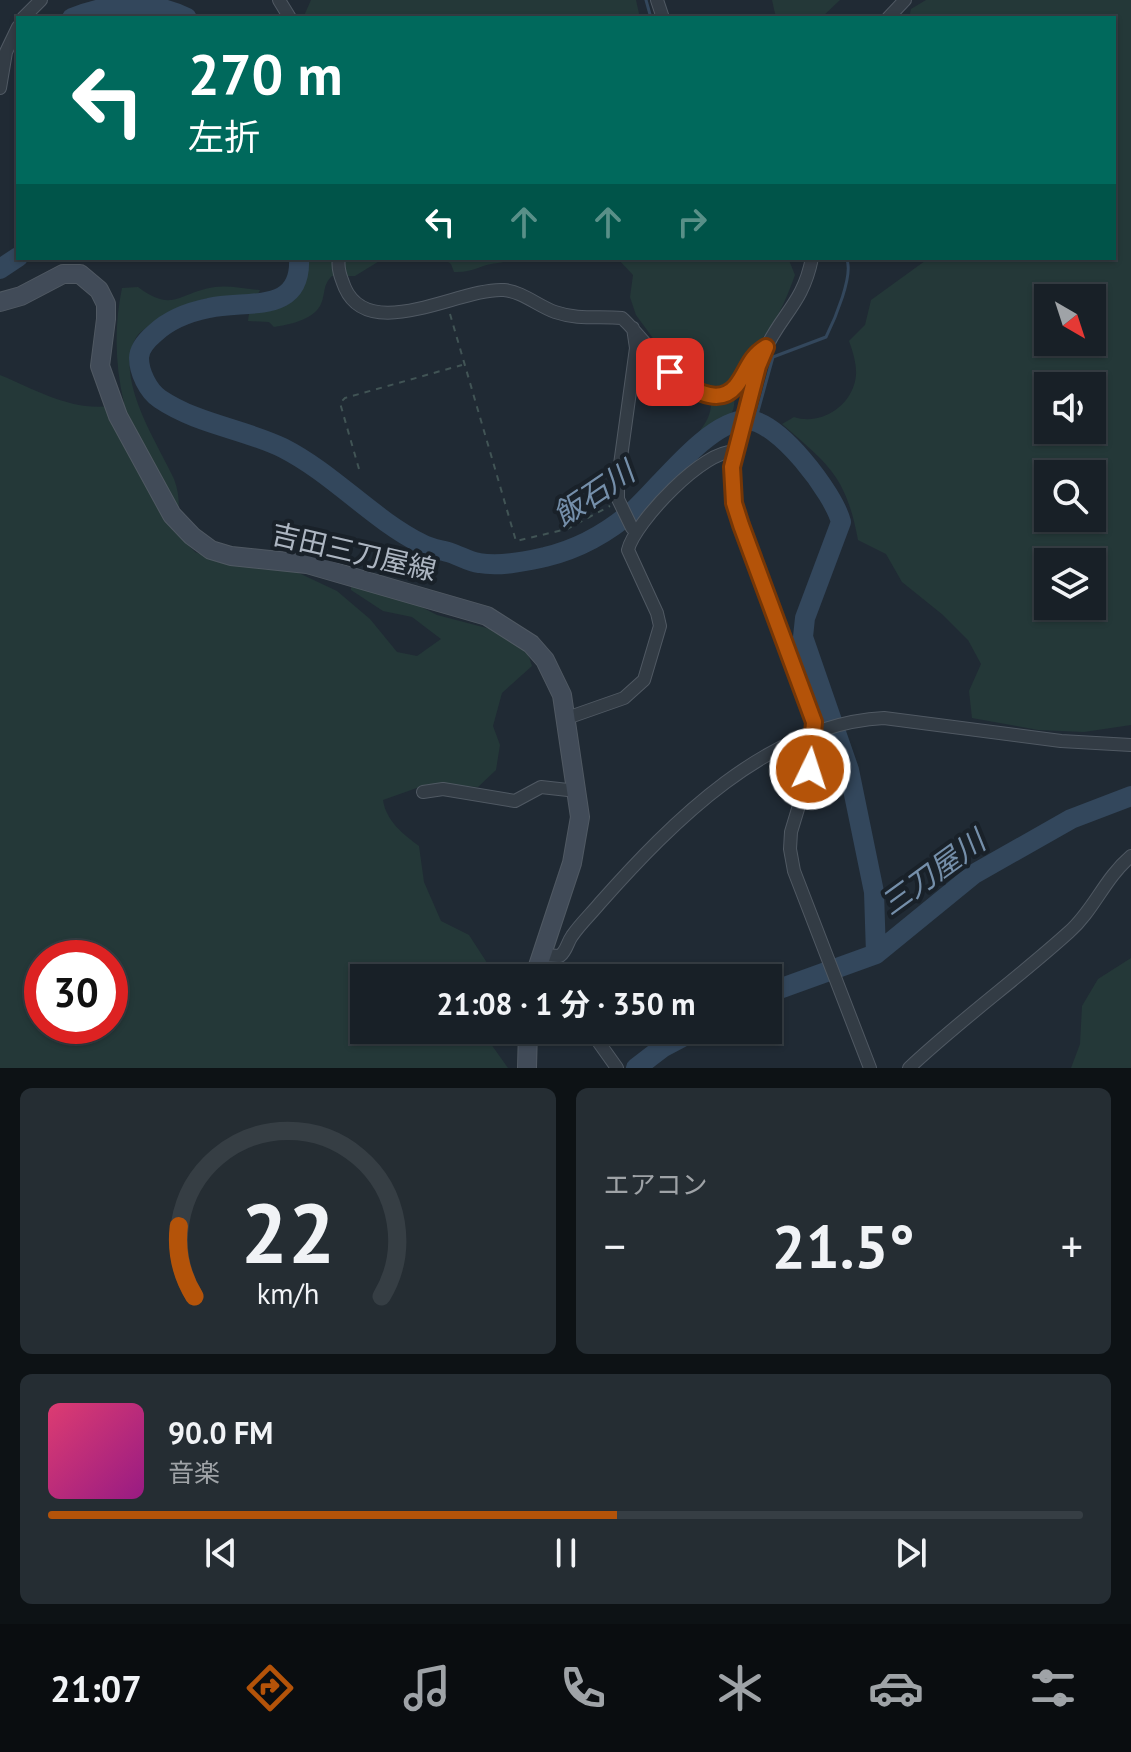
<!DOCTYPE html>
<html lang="ja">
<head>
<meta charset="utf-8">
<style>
  body { margin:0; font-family:"PT Sans","Noto Sans JP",sans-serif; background:#252d33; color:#f1f3f6; height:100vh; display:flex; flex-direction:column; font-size:30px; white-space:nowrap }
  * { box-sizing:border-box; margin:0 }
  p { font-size:26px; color:#9fa3a7 }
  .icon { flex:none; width:44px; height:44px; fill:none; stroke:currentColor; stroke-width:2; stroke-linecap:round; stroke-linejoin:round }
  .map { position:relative; height:1068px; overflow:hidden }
  .details { display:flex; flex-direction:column; gap:20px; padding:20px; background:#0d1215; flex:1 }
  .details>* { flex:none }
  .top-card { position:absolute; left:16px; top:16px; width:1100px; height:244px; border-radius:0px; box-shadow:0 2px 6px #0004,0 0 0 2px #363e44; background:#00695c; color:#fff; overflow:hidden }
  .needle { width:52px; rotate:141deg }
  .controls { position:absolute; left:1034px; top:284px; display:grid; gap:16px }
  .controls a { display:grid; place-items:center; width:72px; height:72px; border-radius:0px; background:#182027; box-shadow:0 2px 6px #0004,0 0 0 2px #363e44; font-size:40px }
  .speed { position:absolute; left:24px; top:940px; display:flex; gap:16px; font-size:40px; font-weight:700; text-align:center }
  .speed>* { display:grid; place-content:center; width:104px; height:104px; border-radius:50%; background:#182027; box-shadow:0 2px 6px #0004,0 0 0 2px #363e44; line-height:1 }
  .speed .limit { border:12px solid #d22; background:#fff; color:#111 }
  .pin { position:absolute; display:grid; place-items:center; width:68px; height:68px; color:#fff; margin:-34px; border-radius:16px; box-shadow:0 4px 12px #0006 }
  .me { position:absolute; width:88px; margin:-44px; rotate:4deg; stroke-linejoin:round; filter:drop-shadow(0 0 6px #0008) }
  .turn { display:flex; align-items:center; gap:28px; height:168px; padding:0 40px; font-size:36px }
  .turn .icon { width:104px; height:104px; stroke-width:2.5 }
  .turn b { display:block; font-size:56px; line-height:68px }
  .lanes { display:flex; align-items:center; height:76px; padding:0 40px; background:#0003; justify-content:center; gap:40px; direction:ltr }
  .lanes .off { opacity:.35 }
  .big { font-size:60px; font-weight:700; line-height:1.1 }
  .details .card { flex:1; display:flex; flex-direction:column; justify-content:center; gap:12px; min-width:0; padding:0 28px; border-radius:12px; background:#252d33 }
  .details .dial { align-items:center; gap:0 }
  .dial svg { height:208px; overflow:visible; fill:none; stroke:#363e44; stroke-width:7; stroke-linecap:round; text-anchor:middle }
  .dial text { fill:#f1f3f6; stroke:none }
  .song { display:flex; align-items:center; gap:24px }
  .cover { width:96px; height:96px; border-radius:12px; background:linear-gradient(135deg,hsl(340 70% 55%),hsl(310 70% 35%)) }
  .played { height:8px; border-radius:4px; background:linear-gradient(90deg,#b45309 55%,#363e44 55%) }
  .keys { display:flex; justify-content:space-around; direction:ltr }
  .heat { display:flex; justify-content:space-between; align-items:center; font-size:44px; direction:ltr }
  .details .tiles { flex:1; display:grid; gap:20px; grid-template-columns:1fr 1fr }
  .card:last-child { grid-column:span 2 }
  .trip { position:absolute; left:350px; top:964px; width:432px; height:80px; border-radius:0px; background:#182027; box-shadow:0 2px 6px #0004,0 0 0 2px #363e44; font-weight:700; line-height:80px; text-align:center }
  .tabs { display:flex; height:128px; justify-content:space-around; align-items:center; background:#0a0d10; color:#9fa3a7 }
  .tabs .icon { width:56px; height:56px }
  .tabs .active { color:#b45309 }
  .tabs b { font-size:36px; color:#f1f3f6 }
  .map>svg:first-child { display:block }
</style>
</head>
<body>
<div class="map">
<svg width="1131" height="1068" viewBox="0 0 1131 1068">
  <rect width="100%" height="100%" fill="#202a34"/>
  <path fill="#243838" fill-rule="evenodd" d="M 311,0 L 636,0 L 640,18 L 303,18 Z
    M 772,0 L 840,0 L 821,18 L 776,18 Z
    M 926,0 L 1131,0 L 1131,725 L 1084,732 L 1038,730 L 972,718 L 969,691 L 981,664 L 968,640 L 943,615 L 902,582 L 886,554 L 858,540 C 846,476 829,465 782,424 L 794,417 C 818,425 846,410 854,385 C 859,371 854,355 849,341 L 865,325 L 871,300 L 929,258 L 1114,258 L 1114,18 L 909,18 L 911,9 ZM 1092,298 L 1092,342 L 1048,342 L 1048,298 ZM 1092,386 L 1092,430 L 1048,430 L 1048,386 ZM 1092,474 L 1092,518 L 1048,518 L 1048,474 ZM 1092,562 L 1092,606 L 1048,606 L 1048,562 Z
    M 305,258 L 428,258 L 381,260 L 355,276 L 332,276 C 322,285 326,295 320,306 C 312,320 288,325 274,327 L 269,322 L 248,321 L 249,314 C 291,306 303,304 305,258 Z
    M 442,258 L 530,258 C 518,261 509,261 498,263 C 481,264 474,273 454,272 L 451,264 Z
    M 617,258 L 788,258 L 795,275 C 788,294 780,315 767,332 C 754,350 741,364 730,384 C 746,421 714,426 690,448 L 687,446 C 704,426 716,415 709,389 L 680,375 L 636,315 L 630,297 L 633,275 Z
    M 138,287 C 174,314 179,292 215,287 C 229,285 246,289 260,290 L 256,298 C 244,299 232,296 219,297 C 199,298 179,308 162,318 C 155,323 142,329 137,336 C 112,376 157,442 174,479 C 181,496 179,516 177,534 L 195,552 L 220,562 L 286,567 L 337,591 L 370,619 L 397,652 L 417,656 L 441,639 L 412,617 L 383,611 L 351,590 L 351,581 L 402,597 L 437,615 L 502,632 L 527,651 L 532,666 L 502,693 L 493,726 L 500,745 L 496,770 L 478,787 L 428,784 L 383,800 C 386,821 403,834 419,846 L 424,882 L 441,921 L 469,935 L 493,972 L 493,978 L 364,978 L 364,1030 L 481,1030 L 508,1068 L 0,1068 L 0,375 C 41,392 79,416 124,403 C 115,365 114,326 122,288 ZM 42,958 L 110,958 L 110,1026 L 42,1026 Z
    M 1131,958 L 1131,1068 L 1071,1068 L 1080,1044 L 1082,1006 L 1098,979 Z"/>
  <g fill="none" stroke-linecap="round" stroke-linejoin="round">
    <path stroke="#33475c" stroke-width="3" d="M 646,0 L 651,18
      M 755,422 L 773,357 L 826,337 C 834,321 855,273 846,258"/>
    <path stroke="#33475c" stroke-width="20" d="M 72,18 C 109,3 152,0 187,18
      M 299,258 C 302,316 246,299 209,308 C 189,312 170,319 155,333 C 148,339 139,348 139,358 C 139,372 148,391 160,399 C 197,424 244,429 283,448 C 334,474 372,519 422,544 C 431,549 442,550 451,553 C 460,556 470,562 479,563 C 500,567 526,561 545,557 C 579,549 609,532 635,509 C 662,484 709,421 746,420 C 778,419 834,494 841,522 L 805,618 L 803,637 L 849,770 L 874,892 L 876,954
      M 0,269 L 18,257
      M 768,993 L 876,954 L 974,874 L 1071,819 L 1131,796
      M 636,1068 L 662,1048 L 696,1030"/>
    <defs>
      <path id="street" d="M 279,0 L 290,18
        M 657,0 L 663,18
        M 23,18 L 41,0
        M 888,18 L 905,0
        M 0,88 L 6,52 L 18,27
        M 339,258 C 337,268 341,278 345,288 C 370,344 461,287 504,290 C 523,292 538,306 555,312 C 578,320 599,316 622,318 C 645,338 691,412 728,394 C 742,387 743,361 766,347
        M 812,258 C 803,304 781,314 764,352 C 748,387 741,429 732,467 L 734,503 L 814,722 L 810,769 L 791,832 L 790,849 L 794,871 L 870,1068
        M 632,528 L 618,499 L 618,479 L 636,348 L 633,328
        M 567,718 L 624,698 L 644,680 L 660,626 L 657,613 L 628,550 C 634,523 706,447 735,452
        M 423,792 L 443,789 L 515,801 L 541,787 L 577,791
        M 540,955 L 560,956 C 567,950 567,943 572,936 C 580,924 591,914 600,903 C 672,822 768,724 884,718 L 1061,741 L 1131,745
        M 590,1030 L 617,1068
        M 909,1068 C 960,1020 1017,979 1069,932 C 1094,910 1104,879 1131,856"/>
      <path id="secondary" d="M 0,302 L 21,296 L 63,274 L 80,274 L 99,290 L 106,304 L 106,319 L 100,366 L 118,416 L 172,515 L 192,536 L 211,550 L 231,556 L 307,564 L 487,616 L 531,644 L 545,660 L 562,695 L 580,817 L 572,863 L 534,978
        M 527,1068 L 528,1030"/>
    </defs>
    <use href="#street" stroke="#505963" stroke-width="14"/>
    <use href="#secondary" stroke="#505963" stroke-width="20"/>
    <path stroke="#415455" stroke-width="2" stroke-dasharray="6 6" stroke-linecap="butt" d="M 450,314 L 516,541 L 567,529 L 610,506
      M 359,469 L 340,403 L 345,398 L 462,365"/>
    <use href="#street" stroke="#333c45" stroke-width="12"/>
    <use href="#secondary" stroke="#414b58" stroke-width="18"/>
  </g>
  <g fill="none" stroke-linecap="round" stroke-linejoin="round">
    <defs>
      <path id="route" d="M 670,372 C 686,386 717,409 736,386 C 748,371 748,358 766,347 L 758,366 L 732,467 L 734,503 L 741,525 L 814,722 L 810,769"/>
    </defs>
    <use href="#route" stroke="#753606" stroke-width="20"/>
    <use href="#route" stroke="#b45309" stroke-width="14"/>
  </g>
  <g text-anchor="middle" stroke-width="8" stroke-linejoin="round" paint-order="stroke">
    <g font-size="28" fill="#adb6c2" stroke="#192129">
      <text transform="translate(354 552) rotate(13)" y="10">吉田三刀屋線</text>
    </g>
    <g font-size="30" font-style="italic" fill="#758faa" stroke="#192129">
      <text transform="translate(594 494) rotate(-34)" y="10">飯石川</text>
      <text transform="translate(933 873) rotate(-36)" y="10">三刀屋川</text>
    </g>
  </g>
</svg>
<div class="controls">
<a><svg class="needle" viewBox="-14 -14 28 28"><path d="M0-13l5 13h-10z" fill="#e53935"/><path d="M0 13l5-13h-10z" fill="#9fa3a7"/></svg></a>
<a><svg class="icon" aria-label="sound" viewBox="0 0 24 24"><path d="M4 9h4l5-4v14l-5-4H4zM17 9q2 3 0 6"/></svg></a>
<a><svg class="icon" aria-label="search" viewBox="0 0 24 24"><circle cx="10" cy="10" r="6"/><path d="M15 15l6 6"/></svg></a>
<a><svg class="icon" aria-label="layers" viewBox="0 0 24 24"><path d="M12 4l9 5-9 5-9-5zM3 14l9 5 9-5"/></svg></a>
</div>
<div class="speed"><div class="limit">30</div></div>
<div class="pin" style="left:670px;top:372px;background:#d93025"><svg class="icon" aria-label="arrive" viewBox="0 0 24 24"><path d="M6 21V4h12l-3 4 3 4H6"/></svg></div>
<svg class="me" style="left:810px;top:769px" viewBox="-20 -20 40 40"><circle r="17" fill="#b45309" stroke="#fff" stroke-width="3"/><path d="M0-11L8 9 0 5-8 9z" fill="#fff"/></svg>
<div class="trip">21:08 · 1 分 · 350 m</div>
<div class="top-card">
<div class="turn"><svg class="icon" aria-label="left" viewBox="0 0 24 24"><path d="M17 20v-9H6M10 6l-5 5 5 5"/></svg><div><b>270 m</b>左折</div></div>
<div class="lanes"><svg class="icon" aria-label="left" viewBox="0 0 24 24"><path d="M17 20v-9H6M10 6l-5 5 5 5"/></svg><svg class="icon off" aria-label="ahead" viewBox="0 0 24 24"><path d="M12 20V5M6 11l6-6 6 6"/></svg><svg class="icon off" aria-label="ahead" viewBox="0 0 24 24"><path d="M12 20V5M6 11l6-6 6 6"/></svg><svg class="icon off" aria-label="right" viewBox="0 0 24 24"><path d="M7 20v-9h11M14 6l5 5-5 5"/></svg></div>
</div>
</div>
<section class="details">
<div class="tiles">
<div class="card dial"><svg viewBox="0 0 100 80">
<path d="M14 69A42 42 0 1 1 86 69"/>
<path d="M14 69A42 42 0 0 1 8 42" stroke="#b45309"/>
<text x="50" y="56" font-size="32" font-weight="700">22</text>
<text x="50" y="72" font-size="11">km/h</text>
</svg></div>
<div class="card"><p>エアコン</p>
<div class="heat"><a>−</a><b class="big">21.5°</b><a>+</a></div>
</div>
<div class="card">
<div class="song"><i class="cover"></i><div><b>90.0 FM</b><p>音楽</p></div></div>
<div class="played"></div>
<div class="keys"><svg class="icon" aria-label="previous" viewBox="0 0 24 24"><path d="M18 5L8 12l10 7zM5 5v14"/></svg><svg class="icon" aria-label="pause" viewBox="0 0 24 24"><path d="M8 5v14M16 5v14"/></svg><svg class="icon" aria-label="next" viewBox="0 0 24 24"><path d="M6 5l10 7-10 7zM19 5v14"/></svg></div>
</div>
</div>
</section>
<nav class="tabs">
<b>21:07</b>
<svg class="icon active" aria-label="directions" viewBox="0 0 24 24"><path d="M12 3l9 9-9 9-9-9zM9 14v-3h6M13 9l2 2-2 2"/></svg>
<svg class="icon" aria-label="music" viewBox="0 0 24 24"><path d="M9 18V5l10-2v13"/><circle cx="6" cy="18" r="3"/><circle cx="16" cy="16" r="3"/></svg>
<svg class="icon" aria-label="phone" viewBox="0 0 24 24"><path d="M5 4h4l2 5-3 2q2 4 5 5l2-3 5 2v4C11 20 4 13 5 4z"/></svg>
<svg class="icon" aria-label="climate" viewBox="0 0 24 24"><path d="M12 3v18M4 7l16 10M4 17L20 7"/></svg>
<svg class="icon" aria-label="car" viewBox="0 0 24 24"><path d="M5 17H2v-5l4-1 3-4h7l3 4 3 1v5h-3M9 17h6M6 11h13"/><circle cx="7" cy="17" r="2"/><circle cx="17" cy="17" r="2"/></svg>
<svg class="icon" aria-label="filters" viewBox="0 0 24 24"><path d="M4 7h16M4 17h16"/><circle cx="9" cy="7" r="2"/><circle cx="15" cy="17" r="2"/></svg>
</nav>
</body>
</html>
